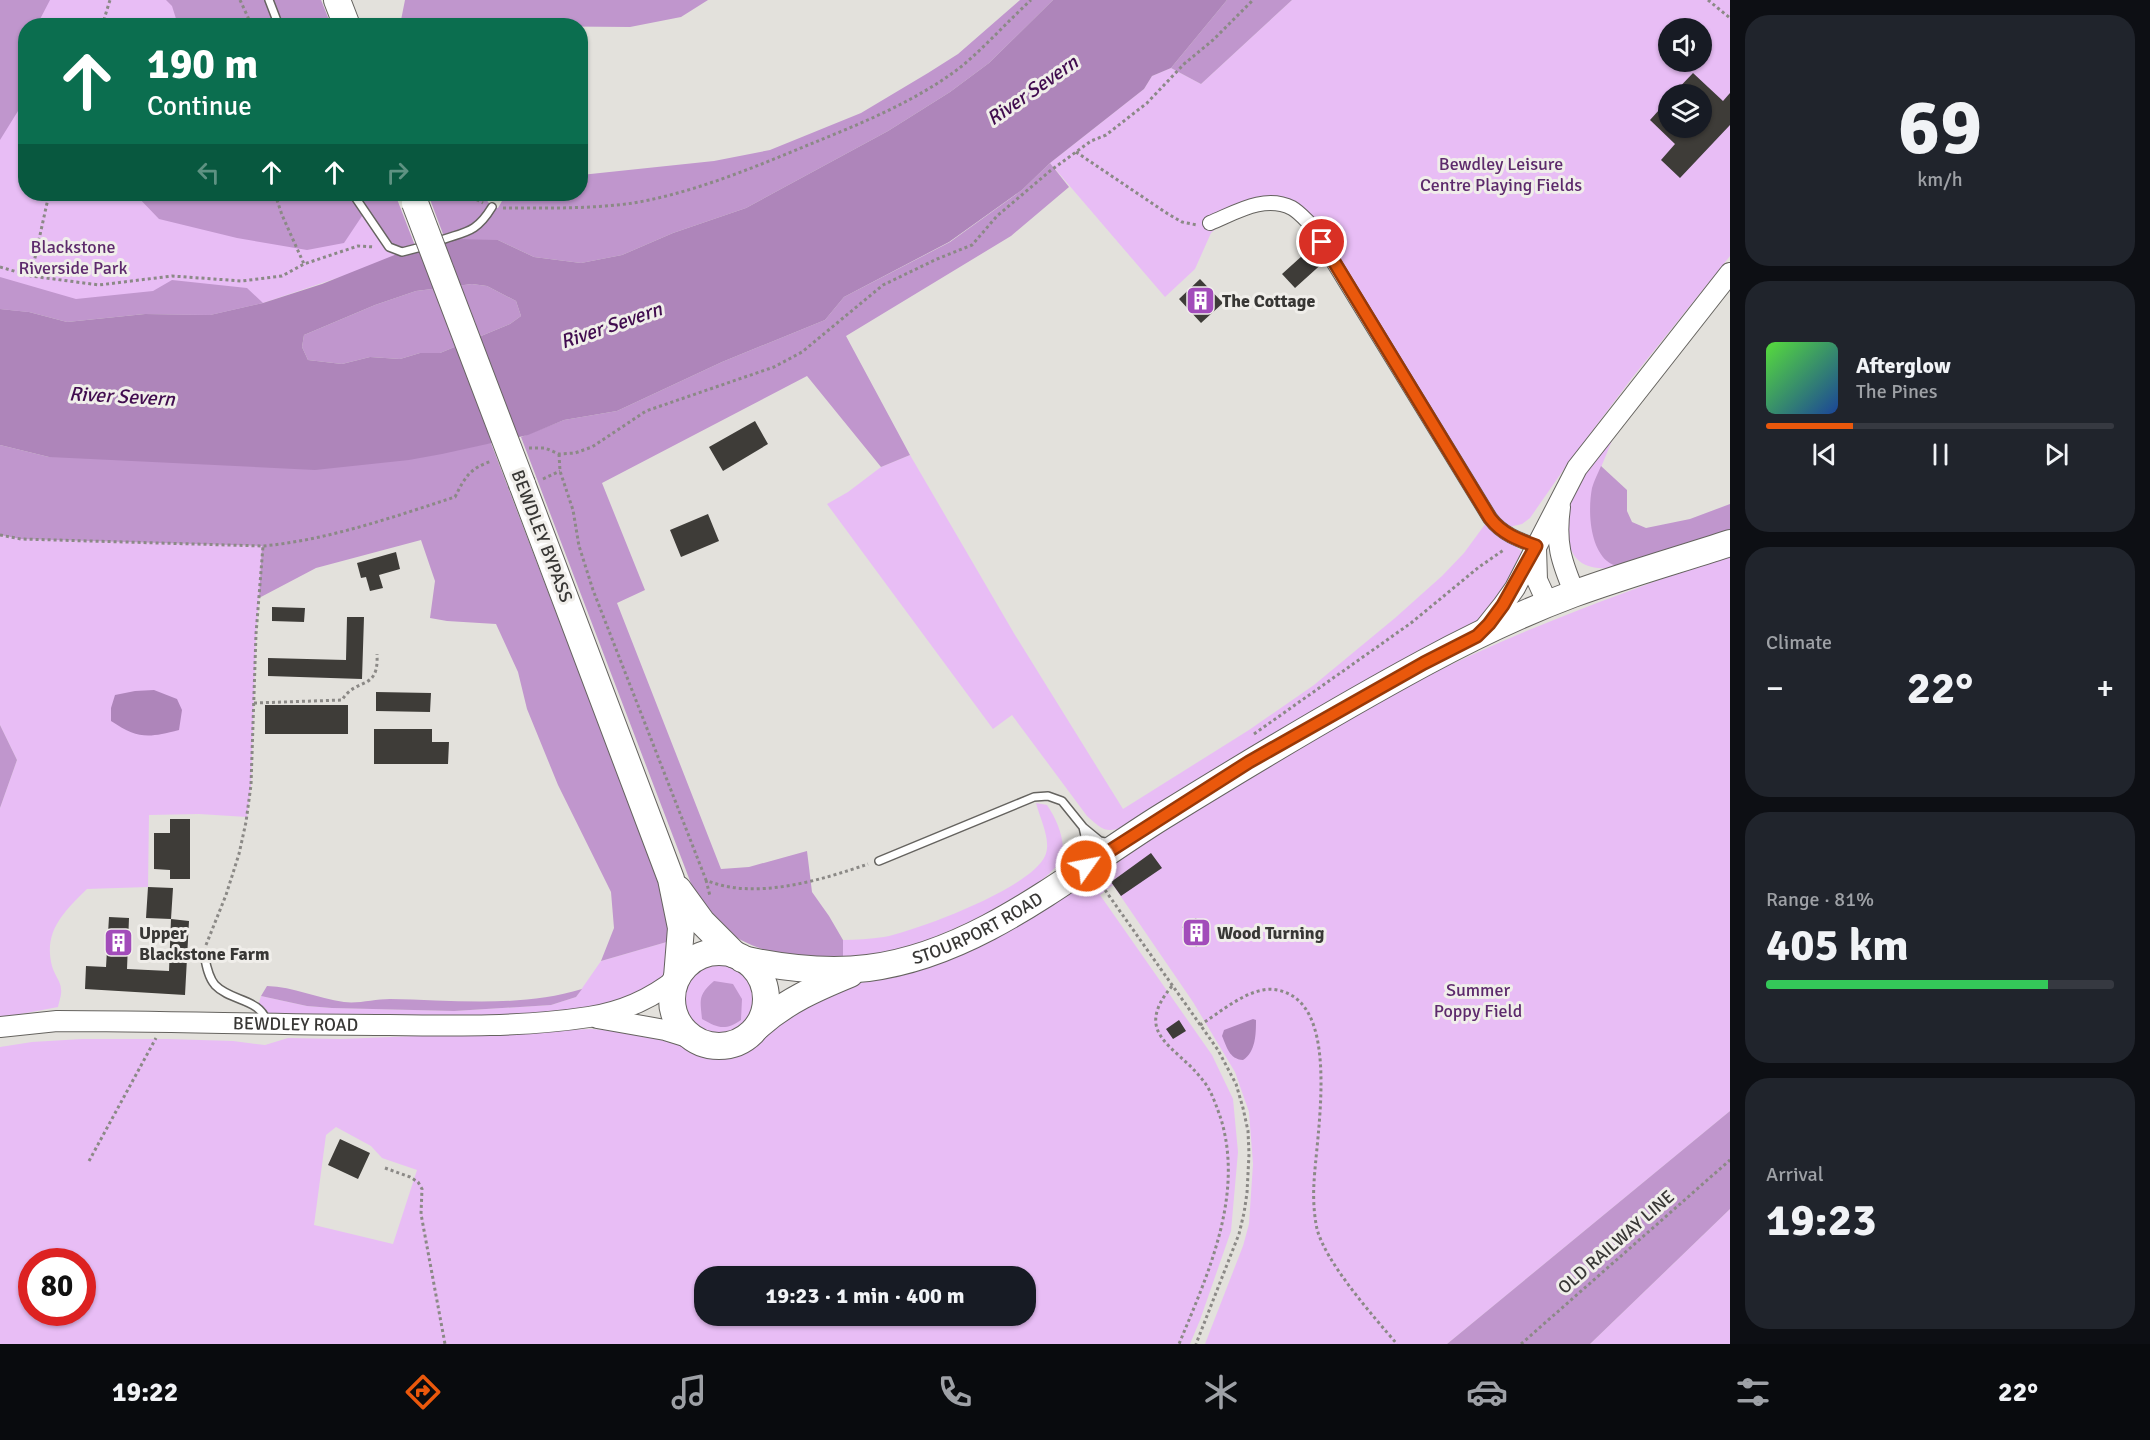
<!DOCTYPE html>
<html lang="en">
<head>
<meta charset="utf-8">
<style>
  body { margin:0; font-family:Signika,sans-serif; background:#20242c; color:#f1f3f6; height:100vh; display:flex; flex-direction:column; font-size:22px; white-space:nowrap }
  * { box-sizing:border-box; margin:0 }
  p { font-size:20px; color:#9ea1a6 }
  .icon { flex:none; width:33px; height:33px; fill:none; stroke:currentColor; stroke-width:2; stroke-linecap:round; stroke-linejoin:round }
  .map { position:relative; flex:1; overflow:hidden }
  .details { display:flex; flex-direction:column; gap:15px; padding:15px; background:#0d0f14; width:420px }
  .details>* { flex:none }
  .hud { position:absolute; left:18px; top:18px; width:570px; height:183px; border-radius:24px; box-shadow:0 2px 4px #0004; background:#0b6e4f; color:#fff; overflow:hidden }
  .controls { position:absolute; left:1658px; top:18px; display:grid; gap:12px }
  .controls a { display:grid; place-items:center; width:54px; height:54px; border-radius:50%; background:#171b24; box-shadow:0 2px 4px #0004; font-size:30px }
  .speed { position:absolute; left:18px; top:1248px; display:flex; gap:12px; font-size:30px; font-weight:700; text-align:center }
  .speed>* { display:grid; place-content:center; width:78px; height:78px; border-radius:50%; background:#171b24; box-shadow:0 2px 4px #0004; line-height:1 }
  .speed .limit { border:9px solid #d22; background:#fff; color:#111 }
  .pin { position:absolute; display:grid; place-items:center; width:51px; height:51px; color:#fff; margin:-26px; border:3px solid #fff; border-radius:50%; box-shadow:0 2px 6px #0007 }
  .me { position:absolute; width:66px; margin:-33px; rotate:57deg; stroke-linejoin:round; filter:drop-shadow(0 0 4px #0008) }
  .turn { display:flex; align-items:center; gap:21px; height:126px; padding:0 30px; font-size:27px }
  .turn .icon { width:78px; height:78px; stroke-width:2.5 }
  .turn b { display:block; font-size:42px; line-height:51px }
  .lanes { display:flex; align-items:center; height:57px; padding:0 30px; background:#0003; justify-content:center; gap:30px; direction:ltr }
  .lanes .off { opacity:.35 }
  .big { font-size:45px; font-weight:700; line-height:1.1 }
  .details .card { flex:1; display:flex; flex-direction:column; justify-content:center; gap:9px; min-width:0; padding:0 21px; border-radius:24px; background:#20242c }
  .details .dial { align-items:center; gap:0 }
  .dial b { font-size:78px; line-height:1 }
  .song { display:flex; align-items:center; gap:18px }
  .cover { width:72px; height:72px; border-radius:9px; background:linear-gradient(135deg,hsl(110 70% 55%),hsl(220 70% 35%)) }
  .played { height:6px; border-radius:3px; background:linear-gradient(90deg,#ea580c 25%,#363941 25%) }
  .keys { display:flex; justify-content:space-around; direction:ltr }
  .heat { display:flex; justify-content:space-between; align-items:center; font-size:33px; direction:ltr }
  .charge { height:9px; border-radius:4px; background:linear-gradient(90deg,#34c759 81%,#363941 0) }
  .trip { position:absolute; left:694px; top:1266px; width:342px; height:60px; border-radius:24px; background:#171b24; box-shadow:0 2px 4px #0004; font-weight:700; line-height:60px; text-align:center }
  .tab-bar { display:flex; height:96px; justify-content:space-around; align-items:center; background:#090b0e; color:#9ea1a6 }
  .tab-bar .icon { width:42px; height:42px }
  .tab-bar .current { color:#ea580c }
  .tab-bar b { font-size:27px; color:#f1f3f6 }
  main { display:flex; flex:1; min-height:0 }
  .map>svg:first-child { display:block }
</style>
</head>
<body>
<main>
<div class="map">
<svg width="1730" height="1344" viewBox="0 0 1730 1344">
  <rect width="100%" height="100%" fill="#e3e1dc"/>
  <path fill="#e8bdf5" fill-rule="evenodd" d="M 0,0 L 321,0 L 331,25 L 26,26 L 26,194 L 395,194 L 417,251 L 263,303 L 210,315 L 29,312 L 0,309 Z
    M 1292,0 L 1730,0 L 1730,256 L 1632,378 L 1571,459 L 1530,518 L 1522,524 L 1509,527 L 1511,542 L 1523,553 L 1503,591 L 1480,619 L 1122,828 C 1103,833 1101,828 1087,816 L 1012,715 L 993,729 L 827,504 L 848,492 L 881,467 L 910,455 L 1015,635 L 1123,809 L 1249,730 L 1314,685 L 1395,618 L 1442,576 L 1464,553 L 1486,523 L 1308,226 L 1291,212 L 1269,206 L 1222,223 L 1211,233 L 1195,269 L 1165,297 L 1050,163 L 1144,89 L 1152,76 L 1171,68 L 1201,84 ZM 1668,28 L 1701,28 L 1701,62 L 1668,62 ZM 1668,94 L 1701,94 L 1701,128 L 1668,128 Z
    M 1613,438 L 1593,487 L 1624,567 C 1595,571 1569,569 1568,532 C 1567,525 1566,516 1568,509 C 1576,483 1597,459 1613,438 Z
    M 0,535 L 21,539 L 263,546 L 256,634 L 251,785 L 247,817 L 199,814 L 149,815 L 148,887 L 87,889 C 64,912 43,931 52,966 C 54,974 61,982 61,989 C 62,994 59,1002 58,1007 L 0,1018 L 0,808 L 17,760 L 0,725 Z
    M 1730,554 L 1730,1111 L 1447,1344 L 1205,1344 L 1243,1246 L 1249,1224 L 1253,1164 L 1249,1112 L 1235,1072 L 1193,1002 L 1113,885 L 1100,895 L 1212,1055 L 1233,1099 L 1238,1152 L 1231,1231 L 1200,1320 L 1190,1344 L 0,1344 L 0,1047 L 32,1042 L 82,1039 L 168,1039 L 233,1041 L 265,1045 L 288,1038 L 341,1039 L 591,1029 L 616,1031 L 654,1038 L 703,1052 L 729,1054 L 743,1048 L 765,1032 L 830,993 L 870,980 L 1084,881 L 1091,884 L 1097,890 L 1109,882 C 1105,875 1103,872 1108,865 C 1212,800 1315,735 1424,678 C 1522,628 1627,592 1730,554 ZM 336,1127 L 371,1146 L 382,1158 L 417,1170 L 393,1244 L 314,1225 L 326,1135 ZM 32,1262 L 82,1262 L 82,1312 L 32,1312 ZM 705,1276 L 1026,1276 L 1026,1316 L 705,1316 Z
    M 1036,803 L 1047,805 C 1056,818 1066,840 1062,856 C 1053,888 942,936 910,946 C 888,952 865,956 843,960 L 843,940 C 856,940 870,939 884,937 C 918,930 1031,888 1045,856 C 1052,841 1040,819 1036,803 Z
    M 670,941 C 668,952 668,971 660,980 C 613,1030 339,1016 265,1015 L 258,1006 L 261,996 L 307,1006 L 332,1008 L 454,1011 L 551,1005 L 576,997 L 601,961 Z
    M683 999a36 36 0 1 1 72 0a36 36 0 1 1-72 0Z
    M 1730,1209 L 1730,1344 L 1590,1344 Z"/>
  <path fill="#c096cd" d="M 0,0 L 50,0 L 37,25 L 26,26 L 25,69 L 18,111 L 0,140 Z
    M 166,0 L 321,0 L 331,25 L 178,25 L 172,6 Z
    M 405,0 L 708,0 L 681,17 L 630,27 L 400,25 Z
    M 1020,0 L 1053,0 L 989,63 L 950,92 L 888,131 L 746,208 L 673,233 L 622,255 L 581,263 L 534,257 L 498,240 L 446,242 L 428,194 L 482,194 L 492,207 L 498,208 L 506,194 L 580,194 L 581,175 L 714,161 L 770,150 L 861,113 L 928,73 L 958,54 Z
    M 1227,0 L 1292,0 L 1201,84 L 1171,68 Z
    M 1050,163 L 1069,187 L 1011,236 L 846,336 L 910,455 L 881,467 L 807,376 L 602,483 L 645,590 L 617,603 L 721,869 L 749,867 L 807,851 L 812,892 L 829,916 L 843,940 L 843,960 C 798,957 753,956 719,924 C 710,915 703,904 695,894 L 521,437 L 564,420 L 617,411 L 722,362 L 825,320 L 844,297 L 950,242 L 1022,190 Z
    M 135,194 L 395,194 L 417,251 L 389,247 L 364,213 L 344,243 L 307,250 L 237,238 L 159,219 Z
    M 0,277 L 76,299 L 153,291 L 172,280 L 247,288 L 263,303 L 210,315 L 145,314 L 67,322 L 29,312 L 0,309 Z
    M 472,284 L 487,286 L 516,301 L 521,316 L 510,324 L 440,353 L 420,353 L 400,359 L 370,357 L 342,364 L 308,360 L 302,347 L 304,335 L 375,305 L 416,291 Z
    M 491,443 L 662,889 L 668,910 L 670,941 L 601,961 L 614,928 L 611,892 L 558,785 L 527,709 L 518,672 L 496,624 L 447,621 L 430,618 L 435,581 L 421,540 L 316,568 L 259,598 L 262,546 L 21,539 L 0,535 L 0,445 L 49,457 L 69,457 Z
    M 1601,466 L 1627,490 L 1627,511 L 1632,522 L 1646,528 L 1690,519 L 1730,504 L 1730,532 L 1624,567 C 1618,566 1611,565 1607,561 C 1589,545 1588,509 1592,488 C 1594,481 1598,473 1601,466 Z
    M 0,725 L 17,760 L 0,808 Z
    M 714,981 L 733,984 L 742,999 L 741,1020 C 725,1031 718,1028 702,1019 C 700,999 698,995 714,981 Z
    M 267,986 C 294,987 317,998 344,1002 C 358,1004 375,999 390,999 C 453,1000 520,1008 582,989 L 576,997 L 551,1005 L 454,1011 L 332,1008 L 307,1006 L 261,996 Z
    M 1730,1111 L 1730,1209 L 1590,1344 L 1447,1344 Z"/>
  <path fill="#ae85ba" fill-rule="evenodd" d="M 1053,0 L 1227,0 L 1171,68 L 1152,76 L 1144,89 L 1050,163 L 1022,190 L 949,242 L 844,297 L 825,320 L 722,362 L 617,411 L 564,420 L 528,435 L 442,454 L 409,460 L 315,470 L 49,457 L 0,445 L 0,309 L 29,312 L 67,322 L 145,314 L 210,315 L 263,303 L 322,284 L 402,252 L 417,251 L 455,239 L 498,240 L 534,257 L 581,263 L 622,255 L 673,233 L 746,208 L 888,131 L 950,92 L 989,63 ZM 472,284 L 487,286 L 516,301 L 521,316 L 510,324 L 440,353 L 420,353 L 400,359 L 370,357 L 342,364 L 308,360 L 302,347 L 304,335 L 375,305 L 416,291 Z
    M 154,690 L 177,699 L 182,710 L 179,730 C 148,738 138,739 111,721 L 111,708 L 115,695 L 135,691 Z
    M 1253,1019 L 1256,1020 C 1256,1033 1256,1052 1243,1060 C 1229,1059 1227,1047 1222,1036 L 1224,1030 Z"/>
  <path fill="#3e3c38" d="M 1693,73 L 1723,101 L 1730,93 L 1730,125 L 1680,178 L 1661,160 L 1675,144 L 1650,120 L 1668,100 L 1668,128 L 1701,128 L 1701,94 L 1673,94 Z
    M 1313,246 L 1326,260 L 1295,288 L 1282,274 Z
    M 1200,279 L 1223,303 L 1201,323 L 1179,299 Z
    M 755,421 L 768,444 L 723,471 L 709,447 Z
    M 708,514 L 719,541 L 681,557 L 670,530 Z
    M 396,552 L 400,569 L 379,575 L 383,588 L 370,591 L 366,577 L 361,578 L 357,563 Z
    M 272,607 L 305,608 L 304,622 L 272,621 Z
    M 347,617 L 364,617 L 362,679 L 268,676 L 268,658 L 346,660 Z
    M 376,692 L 431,693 L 430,712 L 376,711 Z
    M 265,705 L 348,705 L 348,734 L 265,734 Z
    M 374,729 L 432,729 L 432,742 L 449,742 L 448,764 L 374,764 Z
    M 170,819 L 190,819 L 190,879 L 170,879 L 170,870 L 154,869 L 154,833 L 170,833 Z
    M 1151,853 L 1162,868 L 1121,896 L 1111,882 Z
    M 148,887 L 173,888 L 171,919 L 146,918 Z
    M 109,917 L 129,918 L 127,969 L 169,971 L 171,919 L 189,921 L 185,995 L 85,989 L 86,966 L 106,967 Z
    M 1196,918 L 1209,938 L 1196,947 L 1182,927 Z
    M 1179,1020 L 1186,1031 L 1173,1039 L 1166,1029 Z
    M 340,1139 L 370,1153 L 358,1179 L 328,1165 Z"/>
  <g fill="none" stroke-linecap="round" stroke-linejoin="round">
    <defs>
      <path id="lane" d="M 269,0 L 279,26
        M 353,194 L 389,247 L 402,252 L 425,246
        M 436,242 C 464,231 475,235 492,207
        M 1083,827 L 1100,841 L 1109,843
        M 879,861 L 1034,797 L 1048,796 L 1062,801 L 1083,827 L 1087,845 L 1086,860
        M 1089,870 L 1099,881
        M 204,954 C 206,964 208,977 215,985 C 231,1002 261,998 267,1023"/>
      <path id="street" d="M 1210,223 C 1235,213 1264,194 1292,208 C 1299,212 1305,219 1310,224 L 1490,518 C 1502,534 1519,540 1536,546"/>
      <g id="secondary">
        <path d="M 1560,507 C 1555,543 1561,561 1575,594"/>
        <path d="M 1536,548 L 1537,580 L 1548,604"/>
        <path d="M 1483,630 L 1503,605 L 1515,588 L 1577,468 L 1730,273"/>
        <path d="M 597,1018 L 665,1030 L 694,1039"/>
        <path id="s1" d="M 0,1027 L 57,1021 C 168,1021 278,1025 389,1025 C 456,1026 524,1027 589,1017 C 621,1012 651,999 676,979"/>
      </g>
      <g id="highway">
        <path d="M 337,0 L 347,26"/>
        <path d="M 522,484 L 671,879 L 681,928 L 677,977"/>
        <path d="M 678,889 L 702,922 L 735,955"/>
        <circle cx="719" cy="999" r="47"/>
        <path id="s2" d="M 742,959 C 783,968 826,973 868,968 C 979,954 1071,873 1163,816 C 1249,763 1335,711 1424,663 C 1472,637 1522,613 1573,594 C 1625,575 1678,560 1730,543"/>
        <path d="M 758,1026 C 786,1001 816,988 850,974"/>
      </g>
    </defs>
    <use href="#lane" stroke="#65635f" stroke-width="10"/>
    <use href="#street" stroke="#65635f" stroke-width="16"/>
    <use href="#secondary" stroke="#65635f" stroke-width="22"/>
    <use href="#highway" stroke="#65635f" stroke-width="28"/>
    <path stroke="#8b8986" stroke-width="3" stroke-dasharray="3 3" stroke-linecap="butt" d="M 240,0 L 252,26
      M 1708,0 L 1730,18
      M 102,26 L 110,0
      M 1076,152 L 1168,214 L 1182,222 L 1197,225
      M 275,194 L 282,215 L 304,264
      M 466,194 L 483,203
      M 503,208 C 544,208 585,209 626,204 C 685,196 753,168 808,145 C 860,124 917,101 962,66 C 986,46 1008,21 1031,0
      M 0,267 L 31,276 L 99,285 L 172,276 L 242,281 L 282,276 L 304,264 L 358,246 L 375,247
      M 31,276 L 49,194
      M 529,448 L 545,448 L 559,454 L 575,453 L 592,447 L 646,411 L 774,367 L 802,352 L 883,285 L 937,259 L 972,245 L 997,216 L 1050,171 L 1091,141 L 1106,135 L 1147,103 L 1184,64 L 1213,40 L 1253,0
      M 559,454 L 560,471 L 573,510 L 579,546 L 593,590 L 706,880 C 753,901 822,880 868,864
      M 543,479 L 560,471
      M 0,535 L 21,539 L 263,546 C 328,540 393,517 455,497 C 465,477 470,468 492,461
      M 254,703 L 342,700 C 357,676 379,692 377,654
      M 1254,734 L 1411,623 L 1479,567 L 1505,549
      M 706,880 L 710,896
      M 1105,890 L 1218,1050 L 1236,1084 L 1243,1108 L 1248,1131 L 1249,1154 L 1247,1193 L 1244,1213 L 1239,1234 L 1196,1344
      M 206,945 L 226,895 L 239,854 L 246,822 L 251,785 L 256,634 L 263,546
      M 1172,986 C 1132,1034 1175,1045 1201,1078 C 1211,1089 1216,1105 1221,1119 C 1244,1196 1208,1274 1179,1344
      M 1200,1025 C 1219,1013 1241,994 1263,990 C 1272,988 1281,990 1289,994 C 1339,1018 1316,1138 1314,1183 C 1313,1198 1314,1215 1317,1229 C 1326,1263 1373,1316 1397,1344
      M 89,1161 L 156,1038
      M 385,1168 L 410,1177 L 418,1182 L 422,1189 L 421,1214 L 445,1344
      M 1521,1344 L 1730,1160"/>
    <use href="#lane" stroke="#fff" stroke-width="7"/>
    <use href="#street" stroke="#fff" stroke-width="14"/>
    <use href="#secondary" stroke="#fff" stroke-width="20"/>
    <use href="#highway" stroke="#fff" stroke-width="26"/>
    <defs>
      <path id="highway-bridge" d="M 415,203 L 522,484"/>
    </defs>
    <use href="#highway-bridge" stroke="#65635f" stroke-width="28" stroke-linecap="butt"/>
    <use href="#highway-bridge" stroke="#fff" stroke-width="26"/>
  </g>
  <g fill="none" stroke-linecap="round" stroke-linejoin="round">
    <defs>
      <path id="route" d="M 1086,866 L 1249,762 L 1424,663 L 1477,636 L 1489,624 L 1503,605 L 1536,546 C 1519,540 1502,534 1490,518 L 1322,242"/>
    </defs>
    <use href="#route" stroke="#983908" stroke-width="15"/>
    <use href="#route" stroke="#ea580c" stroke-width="10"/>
  </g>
  <defs>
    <symbol id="building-square" viewBox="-11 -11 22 22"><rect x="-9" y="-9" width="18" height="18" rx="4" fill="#a24cba" stroke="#f0eeea"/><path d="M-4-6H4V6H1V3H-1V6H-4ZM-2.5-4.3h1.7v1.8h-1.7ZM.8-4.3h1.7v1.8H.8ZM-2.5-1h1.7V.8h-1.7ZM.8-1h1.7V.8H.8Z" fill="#fff"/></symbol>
  </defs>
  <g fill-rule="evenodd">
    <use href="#building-square" x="1184" y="284" width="33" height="33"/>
    <use href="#building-square" x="1180" y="916" width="33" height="33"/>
    <use href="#building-square" x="102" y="926" width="33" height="33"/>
  </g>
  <g text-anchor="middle" stroke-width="6" stroke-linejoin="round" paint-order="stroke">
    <g font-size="18" fill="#5d2a6c" stroke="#f0eeea">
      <text x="1501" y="170">Bewdley Leisure<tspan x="1501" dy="21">Centre Playing Fields</tspan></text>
      <text x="73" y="253">Blackstone<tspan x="73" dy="21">Riverside Park</tspan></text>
      <text x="1478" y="996">Summer<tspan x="1478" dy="21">Poppy Field</tspan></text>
    </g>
    <g font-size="18" font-weight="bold" fill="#383735" stroke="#f0eeea" text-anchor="start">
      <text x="1222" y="307">The Cottage</text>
      <text x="139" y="939">Upper<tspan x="139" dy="21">Blackstone Farm</tspan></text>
      <text x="1217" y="939">Wood Turning</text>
    </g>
    <g font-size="18" fill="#383735" stroke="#f0eeea">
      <text transform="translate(542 536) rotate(69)" y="6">BEWDLEY BYPASS</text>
      <text dy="6" stroke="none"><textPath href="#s2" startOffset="244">STOURPORT ROAD</textPath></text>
      <text dy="6" stroke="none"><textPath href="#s1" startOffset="296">BEWDLEY ROAD</textPath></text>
      <text transform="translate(1616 1242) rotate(-41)" y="6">OLD RAILWAY LINE</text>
    </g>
    <g font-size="20" font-style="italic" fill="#410c4f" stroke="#f0eeea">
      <text transform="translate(1032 90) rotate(-35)" y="7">River Severn</text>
      <text transform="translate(611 325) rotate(-19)" y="7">River Severn</text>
      <text transform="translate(122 396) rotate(3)" y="7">River Severn</text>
    </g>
  </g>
</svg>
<div class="controls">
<a><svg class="icon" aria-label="sound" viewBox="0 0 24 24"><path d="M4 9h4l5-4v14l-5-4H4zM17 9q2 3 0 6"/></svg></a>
<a><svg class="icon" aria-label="layers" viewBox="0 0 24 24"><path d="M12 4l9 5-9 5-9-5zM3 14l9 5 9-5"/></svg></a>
</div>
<div class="speed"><div class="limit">80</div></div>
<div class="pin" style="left:1322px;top:242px;background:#d93025"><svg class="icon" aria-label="arrive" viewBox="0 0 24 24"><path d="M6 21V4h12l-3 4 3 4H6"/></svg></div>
<svg class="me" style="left:1086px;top:866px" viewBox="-20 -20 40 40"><circle r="17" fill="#ea580c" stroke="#fff" stroke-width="3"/><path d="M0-11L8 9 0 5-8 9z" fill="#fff"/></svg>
<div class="trip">19:23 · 1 min · 400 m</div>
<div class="hud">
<div class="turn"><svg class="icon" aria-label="ahead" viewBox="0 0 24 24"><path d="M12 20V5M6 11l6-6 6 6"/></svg><div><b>190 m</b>Continue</div></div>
<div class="lanes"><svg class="icon off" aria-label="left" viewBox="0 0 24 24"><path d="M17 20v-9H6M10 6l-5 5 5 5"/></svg><svg class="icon" aria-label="ahead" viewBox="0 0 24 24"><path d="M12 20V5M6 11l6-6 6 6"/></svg><svg class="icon" aria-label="ahead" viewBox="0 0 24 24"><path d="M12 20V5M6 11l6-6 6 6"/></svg><svg class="icon off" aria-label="right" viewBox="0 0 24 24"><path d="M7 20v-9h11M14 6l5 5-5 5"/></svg></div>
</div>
</div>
<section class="details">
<div class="card dial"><b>69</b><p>km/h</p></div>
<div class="card">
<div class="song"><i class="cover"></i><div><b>Afterglow</b><p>The Pines</p></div></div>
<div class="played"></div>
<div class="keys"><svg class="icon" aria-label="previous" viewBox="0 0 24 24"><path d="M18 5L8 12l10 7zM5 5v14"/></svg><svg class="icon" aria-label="pause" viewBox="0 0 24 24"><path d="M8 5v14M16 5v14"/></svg><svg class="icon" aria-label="next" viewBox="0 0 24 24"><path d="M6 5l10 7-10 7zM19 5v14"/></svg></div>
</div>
<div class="card"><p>Climate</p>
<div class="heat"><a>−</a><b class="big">22°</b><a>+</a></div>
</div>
<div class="card"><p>Range · 81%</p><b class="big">405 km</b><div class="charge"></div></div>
<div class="card"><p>Arrival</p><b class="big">19:23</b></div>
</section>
</main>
<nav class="tab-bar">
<b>19:22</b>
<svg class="icon current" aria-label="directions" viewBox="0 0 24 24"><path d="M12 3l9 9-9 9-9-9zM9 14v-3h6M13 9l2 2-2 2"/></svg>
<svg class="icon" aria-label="music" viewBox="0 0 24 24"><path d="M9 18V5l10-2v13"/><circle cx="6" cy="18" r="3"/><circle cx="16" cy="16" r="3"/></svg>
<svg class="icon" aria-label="phone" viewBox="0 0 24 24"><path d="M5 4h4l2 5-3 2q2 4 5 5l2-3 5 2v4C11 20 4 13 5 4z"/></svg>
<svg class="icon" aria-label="climate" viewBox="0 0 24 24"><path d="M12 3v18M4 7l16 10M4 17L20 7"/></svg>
<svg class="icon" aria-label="car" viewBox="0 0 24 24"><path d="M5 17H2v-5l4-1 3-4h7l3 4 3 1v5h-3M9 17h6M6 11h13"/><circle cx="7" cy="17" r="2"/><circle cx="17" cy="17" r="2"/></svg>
<svg class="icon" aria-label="filters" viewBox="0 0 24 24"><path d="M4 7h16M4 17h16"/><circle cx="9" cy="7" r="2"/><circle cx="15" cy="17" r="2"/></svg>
<b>22°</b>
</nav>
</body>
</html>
